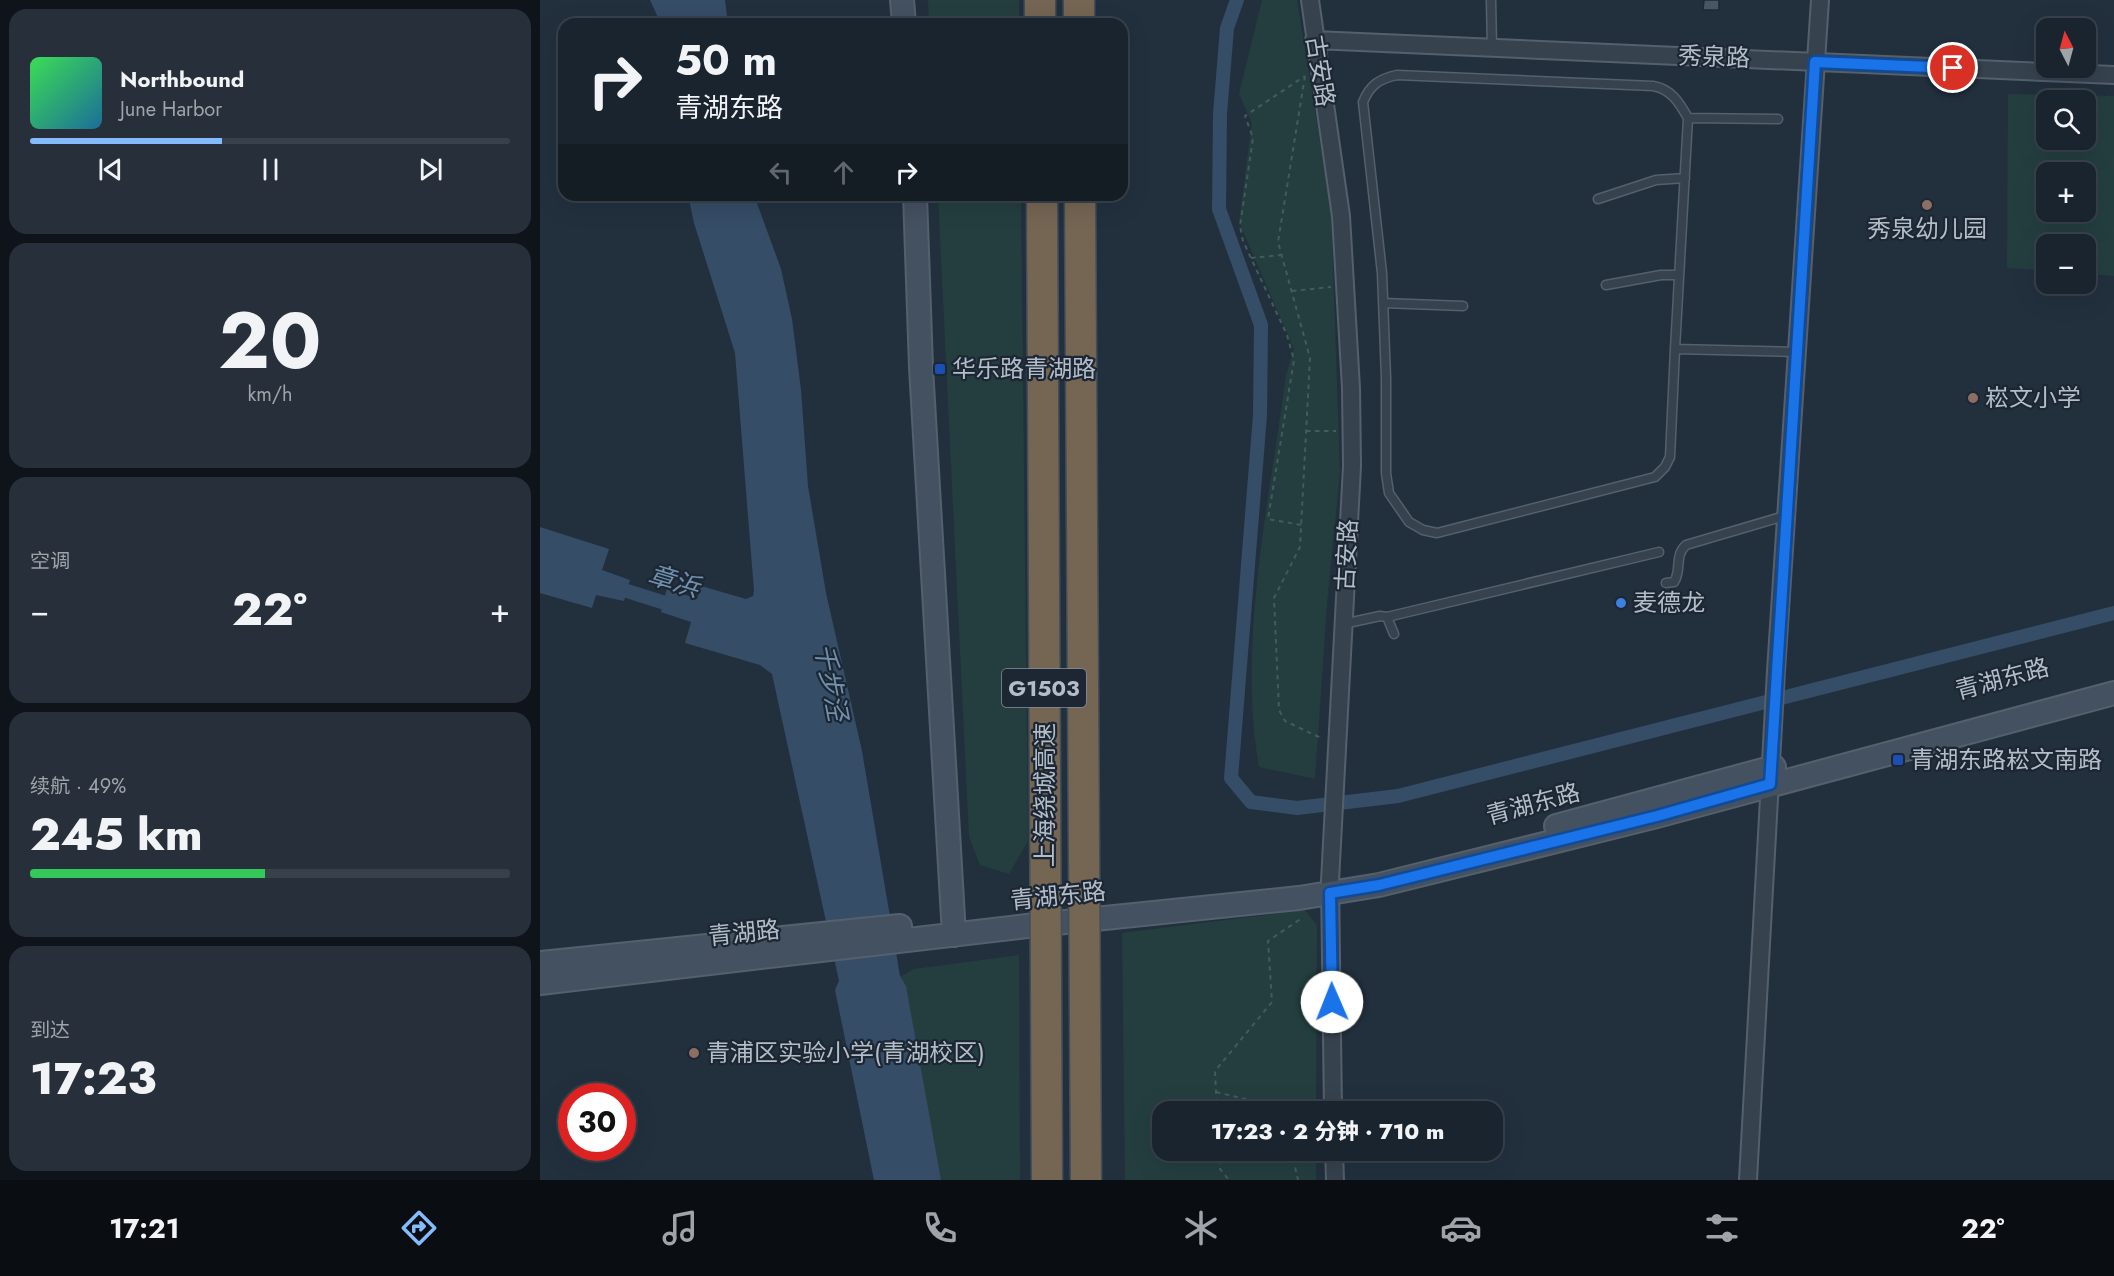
<!DOCTYPE html>
<html lang="zh">
<head>
<meta charset="utf-8">
<style>
  body { margin:0; font-family:Jost,"Noto Sans SC",sans-serif; background:#27303a; color:#f1f3f6; height:100vh; display:flex; flex-direction:column; font-size:22px; white-space:nowrap }
  * { box-sizing:border-box; margin:0 }
  p { font-size:20px; color:#9fa4aa }
  .icon { flex:none; width:33px; height:33px; fill:none; stroke:currentColor; stroke-width:2; stroke-linecap:round; stroke-linejoin:round }
  .map { position:relative; flex:1; overflow:hidden }
  .side { display:flex; flex-direction:column; gap:9px; padding:9px; background:#0e1419; width:540px }
  .side>* { flex:none }
  .guide { position:absolute; left:18px; top:18px; width:570px; height:183px; border-radius:18px; box-shadow:0 6px 24px #0002,0 0 0 2px #38414a; background:#1a242e; color:#f1f3f6; overflow:hidden }
  .needle { width:39px; rotate:354deg }
  .fabs { position:absolute; left:1496px; top:18px; display:grid; gap:12px }
  .fabs a { display:grid; place-items:center; width:60px; height:60px; border-radius:12px; background:#1a242e; box-shadow:0 6px 24px #0002,0 0 0 2px #38414a; font-size:30px }
  .speed { position:absolute; left:18px; top:1083px; display:flex; gap:12px; font-size:30px; font-weight:700; text-align:center }
  .speed>* { display:grid; place-content:center; width:78px; height:78px; border-radius:50%; background:#1a242e; box-shadow:0 6px 24px #0002,0 0 0 2px #38414a; line-height:1 }
  .speed .limit { border:9px solid #d22; background:#fff; color:#111 }
  .pin { position:absolute; display:grid; place-items:center; width:51px; height:51px; color:#fff; margin:-26px; border:3px solid #fff; border-radius:50%; box-shadow:0 2px 6px #0007 }
  .me { position:absolute; width:66px; margin:-33px; rotate:359deg; stroke-linejoin:round; filter:drop-shadow(0 0 4px #0008) }
  .turn { display:flex; align-items:center; gap:21px; height:126px; padding:0 18px; font-size:27px }
  .turn .icon { width:78px; height:78px; stroke-width:2.5 }
  .turn b { display:block; font-size:42px; line-height:51px }
  .lanes { display:flex; align-items:center; height:57px; padding:0 18px; background:#0003; justify-content:center; gap:30px; direction:ltr }
  .lanes .off { opacity:.35 }
  .big { font-size:45px; font-weight:800; line-height:1.1 }
  .side .widget { flex:1; display:flex; flex-direction:column; justify-content:center; gap:9px; min-width:0; padding:0 21px; border-radius:18px; background:#27303a }
  .side .dial { align-items:center; gap:0 }
  .dial b { font-size:78px; line-height:1 }
  .song { display:flex; align-items:center; gap:18px }
  .cover { width:72px; height:72px; border-radius:9px; background:linear-gradient(135deg,hsl(130 70% 55%),hsl(200 70% 35%)) }
  .played { height:6px; border-radius:3px; background:linear-gradient(90deg,#84bbfd 40%,#38414a 40%) }
  .keys { display:flex; justify-content:space-around; direction:ltr }
  .heat { display:flex; justify-content:space-between; align-items:center; font-size:33px; direction:ltr }
  .charge { height:9px; border-radius:4px; background:linear-gradient(90deg,#34c759 49%,#38414a 0) }
  .trip { position:absolute; left:612px; top:1101px; width:351px; height:60px; border-radius:18px; background:#1a242e; box-shadow:0 6px 24px #0002,0 0 0 2px #38414a; font-weight:800; line-height:60px; text-align:center }
  .tabs { display:flex; height:96px; justify-content:space-around; align-items:center; background:#0a0e12; color:#9fa4aa }
  .tabs .icon { width:42px; height:42px }
  .tabs .current { color:#84bbfd }
  .tabs b { font-size:27px; color:#f1f3f6 }
  main { display:flex; flex:1; min-height:0 }
  .map>svg:first-child { display:block }
</style>
</head>
<body>
<main>
<section class="side">
<div class="widget">
<div class="song"><i class="cover"></i><div><b>Northbound</b><p>June Harbor</p></div></div>
<div class="played"></div>
<div class="keys"><svg class="icon" aria-label="previous" viewBox="0 0 24 24"><path d="M18 5L8 12l10 7zM5 5v14"/></svg><svg class="icon" aria-label="pause" viewBox="0 0 24 24"><path d="M8 5v14M16 5v14"/></svg><svg class="icon" aria-label="next" viewBox="0 0 24 24"><path d="M6 5l10 7-10 7zM19 5v14"/></svg></div>
</div>
<div class="widget dial"><b>20</b><p>km/h</p></div>
<div class="widget"><p>空调</p>
<div class="heat"><a>−</a><b class="big">22°</b><a>+</a></div>
</div>
<div class="widget"><p>续航 · 49%</p><b class="big">245 km</b><div class="charge"></div></div>
<div class="widget"><p>到达</p><b class="big">17:23</b></div>
</section>
<div class="map">
<svg width="1574" height="1180" viewBox="0 0 1574 1180">
  <rect width="100%" height="100%" fill="#22303e"/>
  <path fill="#243e3f" fill-rule="evenodd" d="M 388,0 L 479,0 L 479,24 L 389,24 Z
    M 722,0 L 757,0 L 791,209 L 800,472 L 787,604 L 775,779 L 719,767 C 697,644 730,499 746,375 L 754,349 L 699,222 L 712,123 L 699,94 Z
    M 1468,94 L 1574,96 L 1574,276 L 1545,274 L 1545,244 L 1506,244 L 1506,271 L 1467,268 ZM 1545,100 L 1545,140 L 1506,140 L 1506,100 ZM 1545,172 L 1545,212 L 1506,212 L 1506,172 Z
    M 398,195 L 481,195 L 488,841 L 469,874 L 440,865 L 429,837 Z
    M 765,910 L 777,925 L 776,1111 L 622,1112 L 622,1150 L 776,1151 L 776,1180 L 585,1180 L 582,933 Z
    M 479,955 L 480,1180 L 401,1180 L 360,977 L 374,969 Z"/>
  <path fill="#354d66" d="M 110,0 L 185,0 L 188,24 L 121,24 Z
    M 148,195 L 214,195 L 241,269 L 252,319 L 261,390 L 268,486 L 286,593 L 322,751 L 360,976 L 366,986 L 401,1180 L 334,1180 L 295,990 L 299,981 L 232,674 L 220,665 L 145,643 L 151,622 L 121,612 L 127,588 L 157,599 L 161,586 L 206,599 L 213,596 L 214,591 L 195,353 L 154,223 Z
    M 0,527 L 69,549 L 62,570 L 90,580 L 84,601 L 56,595 L 52,608 L 0,593 Z"/>
  <g fill="none" stroke-linecap="round" stroke-linejoin="round">
    <path stroke="#354d66" stroke-width="14" d="M 697,0 L 687,28 L 680,114 L 679,209 L 721,325 L 720,415 L 691,778 L 711,802 L 757,808 L 858,796 L 1574,613
      M 71,586 L 141,608"/>
  </g>
  <path fill="#465665" stroke="#1e2935" stroke-width="1.5" d="M 1164,0 L 1179,0 L 1179,10 L 1163,10 Z"/>
  <g fill="none" stroke-linecap="round" stroke-linejoin="round">
    <defs>
      <path id="lane" d="M 951,0 L 952,48
        M 1148,118 L 1238,119
        M 1058,199 L 1116,180 L 1145,178
        M 1066,285 L 1121,275 L 1139,275
        M 843,303 L 923,306
        M 1135,349 L 1148,118 C 1139,102 1131,89 1113,86 L 857,75 C 839,79 830,85 823,102 L 842,273 L 846,378 L 846,473 L 849,493 L 869,522 L 883,530 L 897,533 L 1115,477 L 1125,467 L 1130,457 L 1135,349 L 1257,352
        M 1126,583 L 1134,582 C 1142,570 1134,556 1146,545 L 1248,515
        M 847,617 L 1119,552
        M 803,624 L 840,616 L 847,617 L 854,634"/>
      <path id="street" d="M 770,0 L 801,216 L 811,388 L 812,466 L 790,881 L 793,1112
        M 774,40 L 1574,75
        M 794,1150 L 795,1180
        M 1208,1180 L 1236,671 L 1280,0"/>
      <path id="secondary" d="M 362,0 L 364,24
        M 375,195 L 381,367 L 414,935
        M 1016,826 L 1234,767
        M 0,963 L 360,926
        M 0,983 L 487,926 L 759,898 L 839,885 L 1117,816 L 1574,693"/>
      <path id="highway" d="M 500,0 L 500,24
        M 539,0 L 539,24"/>
    </defs>
    <use href="#lane" stroke="#54606c" stroke-width="11"/>
    <use href="#street" stroke="#54606c" stroke-width="20"/>
    <use href="#secondary" stroke="#54606c" stroke-width="26"/>
    <use href="#highway" stroke="#424d59" stroke-width="33"/>
    <path stroke="#425b5c" stroke-width="2" stroke-dasharray="4.5 4.5" stroke-linecap="butt" d="M 765,76 L 738,242 L 770,358 L 760,547 L 734,598 L 739,710 L 745,721 L 783,739
      M 711,258 L 741,255
      M 752,291 L 791,287
      M 766,431 L 796,431
      M 761,525 L 728,519 L 754,360 L 747,335 L 703,241 L 700,226 L 713,138 L 705,116 L 765,76
      M 676,1092 L 734,1106 L 740,1112
      M 677,1112 L 675,1071 L 732,1002 L 728,941 L 759,920 L 759,917
      M 679,1150 L 680,1169 L 689,1180
      M 751,1150 L 758,1180"/>
    <use href="#lane" stroke="#36424e" stroke-width="8"/>
    <use href="#street" stroke="#36424e" stroke-width="16"/>
    <use href="#secondary" stroke="#445161" stroke-width="22"/>
    <use href="#highway" stroke="#756553" stroke-width="30"/>
    <defs>
      <path id="highway-bridge" d="M 502,195 L 507,1180
        M 540,195 L 546,1180"/>
    </defs>
    <use href="#highway-bridge" stroke="#424d59" stroke-width="33" stroke-linecap="butt"/>
    <use href="#highway-bridge" stroke="#756553" stroke-width="30"/>
  </g>
  <g fill="none" stroke-linecap="round" stroke-linejoin="round">
    <defs>
      <path id="route" d="M 792,1002 L 790,893 L 839,885 L 1117,816 L 1230,784 L 1275,62 L 1413,68"/>
    </defs>
    <use href="#route" stroke="#114b97" stroke-width="15"/>
    <use href="#route" stroke="#1a73e8" stroke-width="10"/>
  </g>
  <g fill="#8d6e63" stroke="#1c2733" stroke-width="2">
    <circle cx="1387" cy="205" r="6"/>
    <circle cx="1433" cy="398" r="6"/>
    <circle cx="154" cy="1053" r="6"/>
  </g>
  <g fill="#1a4fb4" stroke="#1c2733" stroke-width="2">
    <rect x="394" y="363" width="12" height="12" rx="3"/>
    <rect x="1352" y="754" width="12" height="12" rx="3"/>
  </g>
  <circle fill="#3f7fe0" stroke="#1c2733" stroke-width="2" cx="1081" cy="603" r="6"/>
  <g text-anchor="middle" stroke-width="4.5" stroke-linejoin="round" paint-order="stroke">
    <rect fill="#1c2733" stroke="#85909c" stroke-width="1.5" x="462" y="669" width="84" height="38" rx="4.5"/>
    <g font-size="22" font-weight="bold" fill="#b2bdc9">
      <text x="504" y="696">G1503</text>
    </g>
    <g font-size="24" fill="#b2bdc9" stroke="#1c2733">
      <text transform="translate(1174 57) rotate(2)" y="8">秀泉路</text>
      <text transform="translate(780 71) rotate(81)" y="8">古安路</text>
      <text transform="translate(807 555) rotate(-87)" y="8">古安路</text>
      <text transform="translate(1462 679) rotate(-15)" y="8">青湖东路</text>
      <text transform="translate(505 795) rotate(-90)" y="8">上海绕城高速</text>
      <text transform="translate(993 804) rotate(-15)" y="8">青湖东路</text>
      <text transform="translate(518 896) rotate(-6)" y="8">青湖东路</text>
      <text transform="translate(204 933) rotate(-6)" y="8">青湖路</text>
    </g>
    <g font-size="24" fill="#b2bdc9" stroke="#1c2733" text-anchor="start">
      <text x="1387" y="237" text-anchor="middle">秀泉幼儿园</text>
      <text x="412" y="377">华乐路青湖路</text>
      <text x="1445" y="406">崧文小学</text>
      <text x="1093" y="611">麦德龙</text>
      <text x="1370" y="768">青湖东路崧文南路</text>
      <text x="166" y="1061">青浦区实验小学(青湖校区)</text>
    </g>
    <g font-size="26" font-style="italic" fill="#7090ae" stroke="#1c2733">
      <text transform="translate(134 581) rotate(17)" y="9">章浜</text>
      <text transform="translate(291 682) rotate(79)" y="9">千步泾</text>
    </g>
  </g>
</svg>
<div class="fabs">
<a><svg class="needle" viewBox="-14 -14 28 28"><path d="M0-13l5 13h-10z" fill="#e53935"/><path d="M0 13l5-13h-10z" fill="#9fa4aa"/></svg></a>
<a><svg class="icon" aria-label="search" viewBox="0 0 24 24"><circle cx="10" cy="10" r="6"/><path d="M15 15l6 6"/></svg></a>
<a>+</a>
<a>−</a>
</div>
<div class="speed"><div class="limit">30</div></div>
<div class="pin" style="left:1413px;top:68px;background:#d93025"><svg class="icon" aria-label="arrive" viewBox="0 0 24 24"><path d="M6 21V4h12l-3 4 3 4H6"/></svg></div>
<svg class="me" style="left:792px;top:1002px" viewBox="-20 -20 40 40"><circle r="19" fill="#fff"/><path d="M0-13L10 11 0 6-10 11z" fill="#1a73e8"/></svg>
<div class="trip">17:23 · 2 分钟 · 710 m</div>
<div class="guide">
<div class="turn"><svg class="icon" aria-label="right" viewBox="0 0 24 24"><path d="M7 20v-9h11M14 6l5 5-5 5"/></svg><div><b>50 m</b>青湖东路</div></div>
<div class="lanes"><svg class="icon off" aria-label="left" viewBox="0 0 24 24"><path d="M17 20v-9H6M10 6l-5 5 5 5"/></svg><svg class="icon off" aria-label="ahead" viewBox="0 0 24 24"><path d="M12 20V5M6 11l6-6 6 6"/></svg><svg class="icon" aria-label="right" viewBox="0 0 24 24"><path d="M7 20v-9h11M14 6l5 5-5 5"/></svg></div>
</div>
</div>
</main>
<nav class="tabs">
<b>17:21</b>
<svg class="icon current" aria-label="directions" viewBox="0 0 24 24"><path d="M12 3l9 9-9 9-9-9zM9 14v-3h6M13 9l2 2-2 2"/></svg>
<svg class="icon" aria-label="music" viewBox="0 0 24 24"><path d="M9 18V5l10-2v13"/><circle cx="6" cy="18" r="3"/><circle cx="16" cy="16" r="3"/></svg>
<svg class="icon" aria-label="phone" viewBox="0 0 24 24"><path d="M5 4h4l2 5-3 2q2 4 5 5l2-3 5 2v4C11 20 4 13 5 4z"/></svg>
<svg class="icon" aria-label="climate" viewBox="0 0 24 24"><path d="M12 3v18M4 7l16 10M4 17L20 7"/></svg>
<svg class="icon" aria-label="car" viewBox="0 0 24 24"><path d="M5 17H2v-5l4-1 3-4h7l3 4 3 1v5h-3M9 17h6M6 11h13"/><circle cx="7" cy="17" r="2"/><circle cx="17" cy="17" r="2"/></svg>
<svg class="icon" aria-label="filters" viewBox="0 0 24 24"><path d="M4 7h16M4 17h16"/><circle cx="9" cy="7" r="2"/><circle cx="15" cy="17" r="2"/></svg>
<b>22°</b>
</nav>
</body>
</html>
